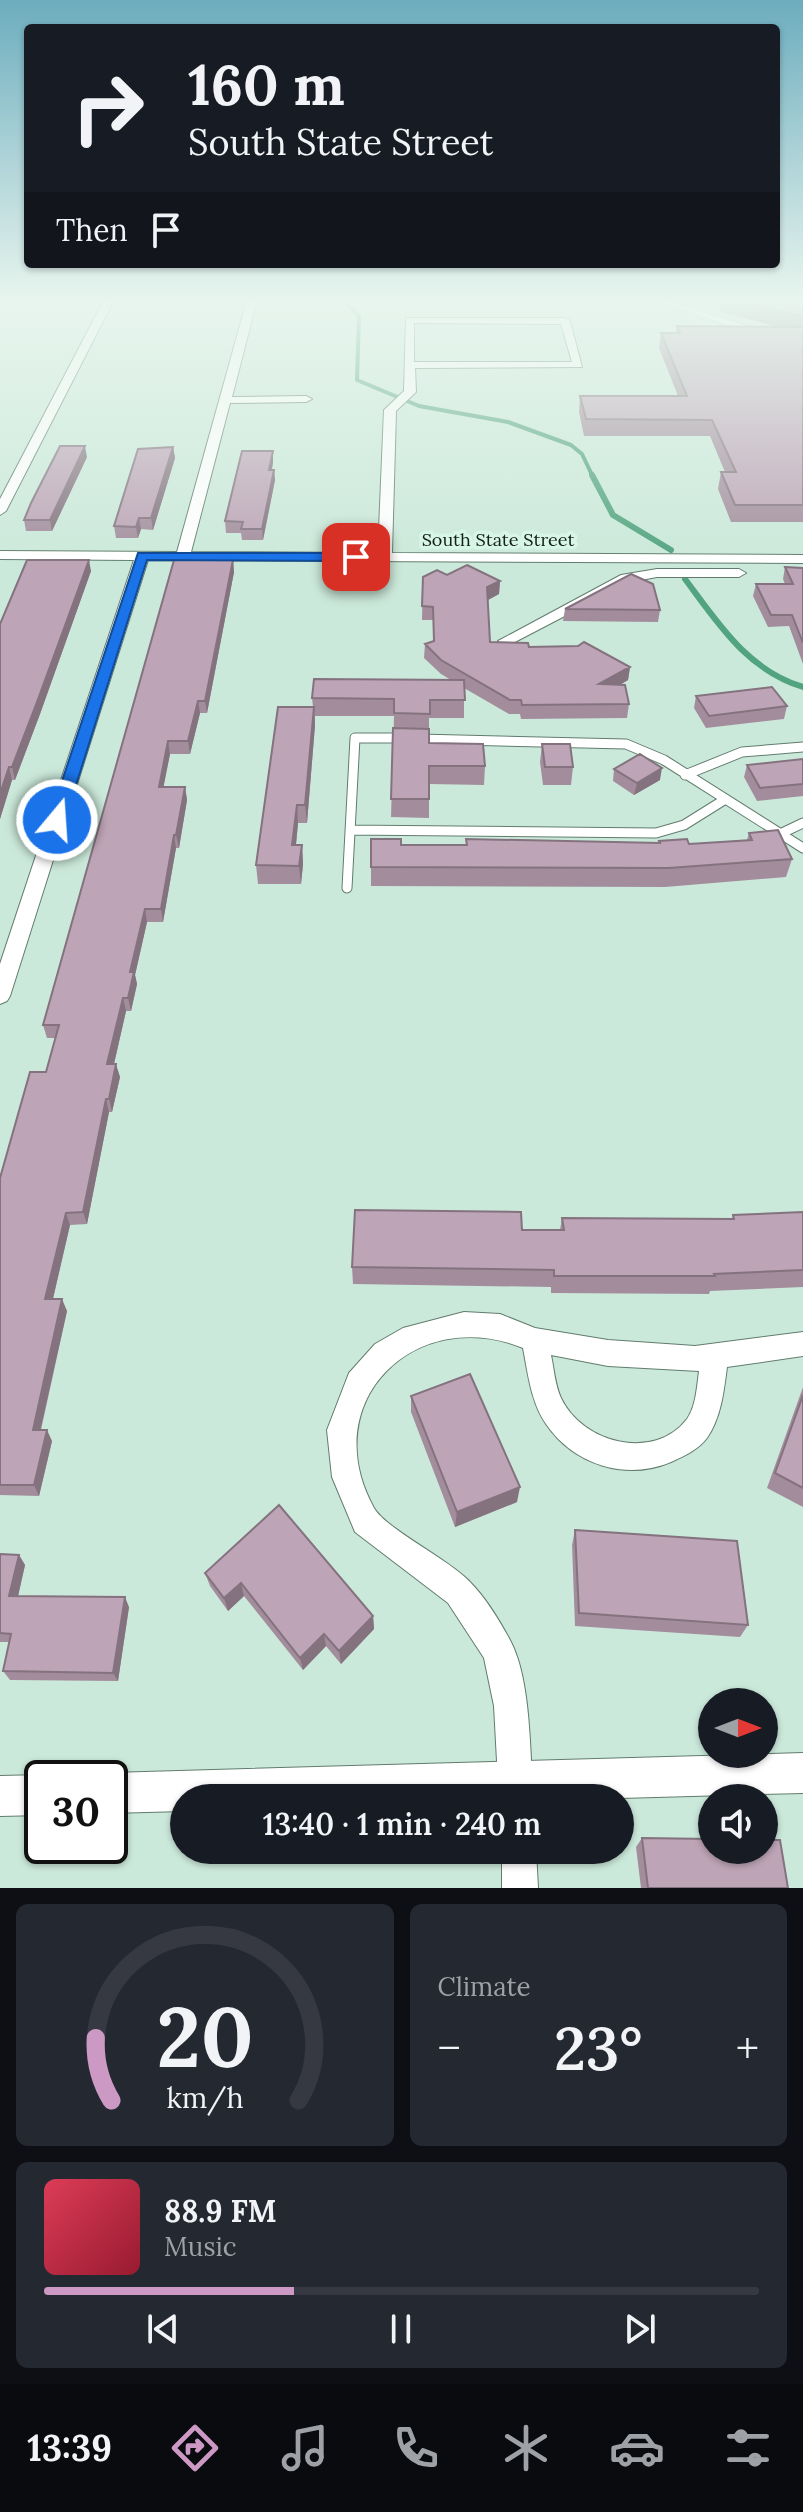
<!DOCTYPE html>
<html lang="en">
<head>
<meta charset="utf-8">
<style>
  body { margin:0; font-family:Lora,serif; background:#242831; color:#f1f3f6; height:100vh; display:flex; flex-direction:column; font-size:30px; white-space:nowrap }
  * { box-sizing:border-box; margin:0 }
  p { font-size:26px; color:#9ea1a6 }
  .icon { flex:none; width:44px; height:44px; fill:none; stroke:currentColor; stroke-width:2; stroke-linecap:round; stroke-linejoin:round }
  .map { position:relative; height:1888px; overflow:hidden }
  .sheet { display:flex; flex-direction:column; gap:16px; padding:16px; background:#0d0f14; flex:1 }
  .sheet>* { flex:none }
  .hud { position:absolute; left:24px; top:24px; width:756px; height:244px; border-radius:8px; box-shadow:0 2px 6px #0004; background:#171b24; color:#f1f3f6; overflow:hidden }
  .needle { width:52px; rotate:90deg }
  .controls { position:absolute; left:698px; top:1688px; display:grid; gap:16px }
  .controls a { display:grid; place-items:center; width:80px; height:80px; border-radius:50%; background:#171b24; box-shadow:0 2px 6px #0004; font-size:40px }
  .speed { position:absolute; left:24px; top:1760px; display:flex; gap:16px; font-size:40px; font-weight:700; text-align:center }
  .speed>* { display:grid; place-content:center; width:104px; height:104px; border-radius:50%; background:#171b24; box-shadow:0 2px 6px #0004; line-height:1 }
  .speed .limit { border:4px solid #111; border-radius:12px; background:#fff; color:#111 }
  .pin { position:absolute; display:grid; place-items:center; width:68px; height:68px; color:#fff; margin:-34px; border-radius:16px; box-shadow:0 4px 12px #0006 }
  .me { position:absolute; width:88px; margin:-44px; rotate:18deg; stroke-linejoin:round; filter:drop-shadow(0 0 6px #0008) }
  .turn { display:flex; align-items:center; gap:28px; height:168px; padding:0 32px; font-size:36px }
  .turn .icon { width:104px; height:104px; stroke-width:2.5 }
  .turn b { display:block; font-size:56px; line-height:68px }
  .then { display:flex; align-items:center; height:76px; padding:0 32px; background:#0003; gap:16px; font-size:30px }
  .big { font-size:60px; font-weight:600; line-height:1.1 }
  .sheet .card { flex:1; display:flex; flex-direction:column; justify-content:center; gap:12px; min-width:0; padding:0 28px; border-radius:12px; background:#242831 }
  .sheet .dial { align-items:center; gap:0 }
  .dial svg { height:208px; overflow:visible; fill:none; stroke:#363941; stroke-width:7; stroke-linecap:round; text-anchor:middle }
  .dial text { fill:#f1f3f6; stroke:none }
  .song { display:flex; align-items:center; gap:24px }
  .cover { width:96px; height:96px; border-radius:12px; background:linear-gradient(135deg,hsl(350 70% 55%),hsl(350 70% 35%)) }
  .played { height:8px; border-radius:4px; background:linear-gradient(90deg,#cb99c4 35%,#363941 35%) }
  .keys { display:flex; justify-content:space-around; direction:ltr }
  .heat { display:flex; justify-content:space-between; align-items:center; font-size:44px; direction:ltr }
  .sheet .tiles { flex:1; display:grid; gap:16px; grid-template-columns:1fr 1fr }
  .card:last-child { grid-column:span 2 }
  .trip { position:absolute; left:170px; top:1784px; width:464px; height:80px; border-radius:40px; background:#171b24; box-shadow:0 2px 6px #0004; font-weight:600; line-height:80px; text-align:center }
  .tab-bar { display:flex; height:128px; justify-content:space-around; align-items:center; background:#090b0e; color:#9ea1a6 }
  .tab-bar .icon { width:56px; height:56px }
  .tab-bar .selected { color:#cb99c4 }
  .tab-bar b { font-size:36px; color:#f1f3f6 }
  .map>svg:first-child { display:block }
</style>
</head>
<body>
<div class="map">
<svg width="803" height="1888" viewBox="0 0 803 1888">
  <rect width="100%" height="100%" fill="#cbe9da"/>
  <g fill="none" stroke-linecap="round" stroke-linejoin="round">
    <path stroke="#52a37f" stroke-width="4" d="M 343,300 L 359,316 L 357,380 L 419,406 L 508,422 L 571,445 L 582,454 L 593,477"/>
    <path stroke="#52a37f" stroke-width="6" d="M 592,475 L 613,515 L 671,550
      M 685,579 C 718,623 747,670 803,687"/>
    <defs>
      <path id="service-far1" d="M 658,300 L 751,330"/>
      <path id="service" d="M 419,739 L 626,744 L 664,760 L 803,848
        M 685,775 L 742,752 L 803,747
        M 350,830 L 656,833 L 684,825 L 724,800
        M 782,833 L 803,823
        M 347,888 L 355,738 L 403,738"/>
      <path id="minor" d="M 104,300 L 114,300 L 6,511 L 0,515 L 0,499 Z
        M 247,300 L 257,300 L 232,397 L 306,396 L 312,399 L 306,402 L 230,403 L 191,552 L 378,553 L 384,410 L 404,391 L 406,318 L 565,318 L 570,321 L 582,367 L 415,368 L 416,392 L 396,411 L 392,553 L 803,555 L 803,563 L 148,560 L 10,996 L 7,1001 L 0,1004 L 0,964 L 134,560 L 0,559 L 0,551 L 177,552 ZM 414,323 L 561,324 L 572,362 L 414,362 Z
        M 657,569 L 739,569 L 746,573 L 739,577 L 657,577 L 630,582 L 511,644 L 506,646 L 498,641 L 621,575 Z
        M 464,1312 L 500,1314 L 535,1328 L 608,1340 L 695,1346 L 803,1332 L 803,1356 L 727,1367 C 724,1391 721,1418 707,1438 C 698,1450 684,1456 671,1462 C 626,1481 574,1465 546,1424 C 531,1402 528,1374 523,1348 C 416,1304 315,1401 374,1508 C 386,1529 450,1560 470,1582 C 485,1597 501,1623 511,1642 C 531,1681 530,1754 533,1798 L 499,1798 L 494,1706 L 484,1658 L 448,1603 L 355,1532 L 332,1477 L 327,1430 L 349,1373 L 375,1344 L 403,1328 ZM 551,1355 L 608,1366 L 699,1371 C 697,1386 696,1406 687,1419 C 654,1462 582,1443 561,1398 C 555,1385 554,1369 551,1355 Z
        M 502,1850 L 536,1850 L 538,1888 L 502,1888 Z"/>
      <path id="tertiary" d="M 803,1753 L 803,1793 L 620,1798 L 184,1798 L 184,1811 L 110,1813 L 110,1778 L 97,1778 L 110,1773 Z
        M 42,1775 L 50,1778 L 42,1778 L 42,1815 L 0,1816 L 0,1776 Z"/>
    </defs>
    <use href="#service-far1" stroke="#617c6e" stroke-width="6"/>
    <use href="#service" stroke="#617c6e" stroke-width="11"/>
    <use href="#minor" stroke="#617c6e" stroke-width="2"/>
    <use href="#tertiary" stroke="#617c6e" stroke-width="2"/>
    <use href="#service-far1" stroke="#fff" stroke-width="5"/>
    <use href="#service" stroke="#fff" stroke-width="9"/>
    <use href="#minor" fill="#fff" fill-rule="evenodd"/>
    <use href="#tertiary" fill="#fff" fill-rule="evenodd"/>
  </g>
  <path fill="#a38d9d" d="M 722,300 L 803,300 L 803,522 L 731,522 L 718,489 L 721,472 L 725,472 L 710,436 L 584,436 L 579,412 L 580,396 L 678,396 L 659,348 L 661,333 L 676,333 L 677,326 L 779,327 L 720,312 Z
    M 173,447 L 175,458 L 153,530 L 141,529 L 138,538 L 116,538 L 114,526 Z
    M 87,457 L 52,531 L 26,531 L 24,520 Z
    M 273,462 L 272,470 L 274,470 L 275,480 L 263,540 L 242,540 L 241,533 L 226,533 L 225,521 Z
    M 233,560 L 234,572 L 207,713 L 200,713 L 190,754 L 170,754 L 163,787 L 185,787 L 187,800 L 179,848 L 176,848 L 163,922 L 147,922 L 135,975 L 137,984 L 131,1011 L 126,1011 L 114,1064 L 120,1077 L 112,1112 L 109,1112 L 87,1224 L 70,1225 L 53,1299 L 67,1311 L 41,1430 L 52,1441 L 39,1496 L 0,1495 L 0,1178 L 46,1072 L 55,1038 L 47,1038 L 43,1025 Z
    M 785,567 L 803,568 L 803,664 L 789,626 L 768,627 L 753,596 L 756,584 L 785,584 L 783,579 Z
    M 91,571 L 40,714 L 15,780 L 12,780 L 0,819 L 0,624 Z
    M 447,575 L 500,581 L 499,594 L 488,600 L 490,642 L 529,647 L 630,667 L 628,680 L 620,685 L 629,704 L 627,718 L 521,719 L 520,714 L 509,714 L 464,688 L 464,718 L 429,718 L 429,743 L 485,766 L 484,785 L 429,784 L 429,818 L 391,817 L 394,716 L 315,716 L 315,725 L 307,823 L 298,823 L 296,845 L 302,845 L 303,864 L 301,884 L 258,884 L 256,865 L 313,707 L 312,698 L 451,680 L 441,674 L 424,658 L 425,644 L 433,641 L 433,620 L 422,620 L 423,577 Z
    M 565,609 L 660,610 L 658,622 L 563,621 Z
    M 696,696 L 787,706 L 784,719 L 706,728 L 694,708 Z
    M 542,744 L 573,767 L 571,785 L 543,785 L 540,762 Z
    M 803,759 L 803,796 L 757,801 L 744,777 L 747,765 Z
    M 614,769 L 660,780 L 634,795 L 613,781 Z
    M 749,833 L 792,859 L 786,877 L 665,887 L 371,886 L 371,867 L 401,845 L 659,843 L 659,841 L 689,844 L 747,840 Z
    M 803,1212 L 803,1287 L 710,1291 L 709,1294 L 551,1293 L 551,1287 L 353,1284 L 352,1267 L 522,1230 L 560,1230 L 562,1218 L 732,1219 L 733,1215 Z
    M 803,1387 L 803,1507 L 767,1488 Z
    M 411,1396 L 517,1502 L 455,1527 L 411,1412 Z
    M 575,1530 L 748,1625 L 740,1637 L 575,1626 L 572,1545 Z
    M 0,1554 L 19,1555 L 25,1565 L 18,1596 L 129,1607 L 118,1681 L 10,1680 L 3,1671 L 9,1642 L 0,1642 Z
    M 205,1573 L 373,1616 L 374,1629 L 341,1664 L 326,1646 L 303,1670 L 244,1596 L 228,1611 L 210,1586 Z
    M 642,1838 L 788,1888 L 641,1888 L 636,1847 Z"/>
  <path fill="#84737f" d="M 85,446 L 87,457 L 52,531 L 50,520 Z
    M 173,447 L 175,458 L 153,530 L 151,518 Z
    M 273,451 L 273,462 L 270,480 L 269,470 Z
    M 274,470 L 275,480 L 263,540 L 262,529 Z
    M 139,518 L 141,529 L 138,538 L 136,527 Z
    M 89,560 L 91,571 L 40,714 L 15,780 L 12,767 Z
    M 233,560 L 234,572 L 207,713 L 205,701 Z
    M 500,581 L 499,594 L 486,601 L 487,587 Z
    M 630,667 L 628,680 L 597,698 L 599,684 Z
    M 198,701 L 200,713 L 190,754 L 188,741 Z
    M 314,707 L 315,725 L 307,823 L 305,805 Z
    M 168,741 L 170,754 L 161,800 L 159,787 Z
    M 9,767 L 12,780 L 0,819 L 0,794 Z
    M 662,768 L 660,780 L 634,795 L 637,783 Z
    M 185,787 L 187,800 L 179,848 L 176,835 Z
    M 297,805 L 298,823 L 294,864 L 292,845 Z
    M 174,835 L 176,848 L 163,922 L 161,909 Z
    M 302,845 L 303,864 L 301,884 L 299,866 Z
    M 145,909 L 147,922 L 135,975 L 137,984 L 131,1011 L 128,998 L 130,972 Z
    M 123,998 L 126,1011 L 111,1077 L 107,1064 Z
    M 116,1064 L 120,1077 L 112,1112 L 109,1099 Z
    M 106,1099 L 109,1112 L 87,1224 L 83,1212 Z
    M 66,1213 L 70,1225 L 50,1311 L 45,1299 Z
    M 62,1299 L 67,1311 L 38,1440 L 33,1430 Z
    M 47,1430 L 52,1441 L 39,1496 L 34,1485 Z
    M 520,1487 L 517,1502 L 455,1527 L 457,1512 Z
    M 19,1555 L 25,1565 L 16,1605 L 9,1596 Z
    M 241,1583 L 244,1596 L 228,1611 L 224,1598 Z
    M 125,1597 L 129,1607 L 118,1681 L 113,1673 Z
    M 373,1616 L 374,1629 L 341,1664 L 339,1651 Z
    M 324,1634 L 326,1646 L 303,1670 L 300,1658 Z"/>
  <path fill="#bda4b6" stroke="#84737f" stroke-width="2" d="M 734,300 L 803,300 L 803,317 Z
    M 677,326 L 803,327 L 803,505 L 735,505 L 721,472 L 736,472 L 712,420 L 586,419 L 580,396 L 687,396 L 661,333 L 680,333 Z
    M 60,446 L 85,446 L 50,520 L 24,520 L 31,503 Z
    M 173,447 L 151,518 L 139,518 L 136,527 L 114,526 L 138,449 Z
    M 242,451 L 273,451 L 269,470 L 274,470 L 262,529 L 241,529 L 243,522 L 225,521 Z
    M 27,560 L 89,560 L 37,702 L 12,767 L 9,767 L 0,794 L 0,624 Z
    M 174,560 L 233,560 L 205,701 L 198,701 L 188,741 L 168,741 L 159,787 L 185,787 L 176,835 L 174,835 L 161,909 L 145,909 L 130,972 L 134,972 L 128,998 L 123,998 L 107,1064 L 116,1064 L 109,1099 L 106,1099 L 83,1212 L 66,1213 L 45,1299 L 62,1299 L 33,1430 L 47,1430 L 34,1485 L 0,1485 L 0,1178 L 30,1072 L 46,1072 L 59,1025 L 43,1025 Z
    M 467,565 L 500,581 L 487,587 L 490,642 L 528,643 L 529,647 L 578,646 L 584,642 L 630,667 L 599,684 L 625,685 L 629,704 L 522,705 L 521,700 L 510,700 L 441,660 L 425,644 L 434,641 L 433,607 L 422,606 L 423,577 L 437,570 L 447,575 Z
    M 785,567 L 803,568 L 803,643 L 792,615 L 771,615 L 756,584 L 793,584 Z
    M 631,574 L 653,584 L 660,610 L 565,609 Z
    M 314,679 L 464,680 L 465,700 L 430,700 L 430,714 L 394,713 L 394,699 L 312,698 Z
    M 772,687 L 787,706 L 709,716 L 696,696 Z
    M 278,707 L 314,707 L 305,805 L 297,805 L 292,845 L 302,845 L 299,866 L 256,865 Z
    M 393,728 L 429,729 L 429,743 L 483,744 L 485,766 L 429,766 L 429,799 L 391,799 Z
    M 542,744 L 570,744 L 573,767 L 545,767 Z
    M 640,754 L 662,768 L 637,783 L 614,769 Z
    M 803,759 L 803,784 L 760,788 L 747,765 Z
    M 778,830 L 792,859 L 669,868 L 371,867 L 371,839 L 401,839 L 401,845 L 467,845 L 466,839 L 660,843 L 659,841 L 687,839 L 689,844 L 752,840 L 749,833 Z
    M 355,1210 L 521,1212 L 522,1230 L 564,1230 L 562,1218 L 734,1219 L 733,1215 L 803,1212 L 803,1270 L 714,1274 L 715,1276 L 554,1276 L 554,1270 L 352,1267 Z
    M 470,1374 L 520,1487 L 457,1512 L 411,1396 Z
    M 803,1395 L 803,1488 L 775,1473 Z
    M 279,1505 L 373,1616 L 339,1651 L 324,1634 L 300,1658 L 241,1583 L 224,1598 L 205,1573 Z
    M 575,1530 L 737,1541 L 748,1625 L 579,1613 Z
    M 0,1554 L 19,1555 L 9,1596 L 125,1597 L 113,1673 L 3,1671 L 11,1634 L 0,1633 Z
    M 642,1838 L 712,1839 L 712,1850 L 764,1850 L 764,1840 L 780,1840 L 788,1888 L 648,1888 Z"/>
  <linearGradient id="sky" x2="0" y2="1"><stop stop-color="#6cadbe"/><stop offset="0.53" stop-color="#e8f5ee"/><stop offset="1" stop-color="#e8f5ee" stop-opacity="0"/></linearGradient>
  <rect width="803" height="565" fill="url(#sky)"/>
  <path fill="#1a73e8" stroke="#114b97" stroke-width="2" d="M 138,553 L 356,553 L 362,557 L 356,561 L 147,560 L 65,820 L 57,825 L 51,824 L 49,820 Z"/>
  <g text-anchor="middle" stroke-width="7" stroke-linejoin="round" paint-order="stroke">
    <g font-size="18" fill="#15201b" stroke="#d8f6e7">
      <text x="498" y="546">South State Street</text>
    </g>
  </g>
</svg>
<div class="controls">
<a><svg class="needle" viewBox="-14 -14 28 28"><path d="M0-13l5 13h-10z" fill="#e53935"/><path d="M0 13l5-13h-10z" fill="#9ea1a6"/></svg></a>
<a><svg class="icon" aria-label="sound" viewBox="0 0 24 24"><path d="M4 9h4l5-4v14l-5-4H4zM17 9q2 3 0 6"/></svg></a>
</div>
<div class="speed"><div class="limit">30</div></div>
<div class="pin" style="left:356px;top:557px;background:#d93025"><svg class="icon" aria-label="arrive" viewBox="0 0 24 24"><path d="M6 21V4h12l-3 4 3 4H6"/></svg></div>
<svg class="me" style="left:57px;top:820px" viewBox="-20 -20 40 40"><circle r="17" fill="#1a73e8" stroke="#fff" stroke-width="3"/><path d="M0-11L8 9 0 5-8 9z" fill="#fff"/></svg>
<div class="trip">13:40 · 1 min · 240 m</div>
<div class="hud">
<div class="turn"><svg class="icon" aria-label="right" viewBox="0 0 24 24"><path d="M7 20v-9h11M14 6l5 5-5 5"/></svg><div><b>160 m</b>South State Street</div></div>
<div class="then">Then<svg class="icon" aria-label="arrive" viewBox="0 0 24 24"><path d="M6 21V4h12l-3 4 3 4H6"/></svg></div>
</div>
</div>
<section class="sheet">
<div class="tiles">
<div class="card dial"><svg viewBox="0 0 100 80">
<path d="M14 69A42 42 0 1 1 86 69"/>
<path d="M14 69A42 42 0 0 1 8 45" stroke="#cb99c4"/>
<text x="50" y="56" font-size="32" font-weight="700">20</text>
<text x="50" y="72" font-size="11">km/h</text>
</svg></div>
<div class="card"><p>Climate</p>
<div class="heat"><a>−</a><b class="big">23°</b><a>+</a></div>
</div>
<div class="card">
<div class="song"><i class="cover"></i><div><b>88.9 FM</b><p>Music</p></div></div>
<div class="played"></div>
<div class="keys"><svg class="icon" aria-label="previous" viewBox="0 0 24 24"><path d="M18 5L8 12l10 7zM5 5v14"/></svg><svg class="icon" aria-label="pause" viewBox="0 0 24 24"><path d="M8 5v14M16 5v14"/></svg><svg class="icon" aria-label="next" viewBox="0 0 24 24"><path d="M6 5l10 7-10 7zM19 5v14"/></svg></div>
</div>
</div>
</section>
<nav class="tab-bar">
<b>13:39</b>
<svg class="icon selected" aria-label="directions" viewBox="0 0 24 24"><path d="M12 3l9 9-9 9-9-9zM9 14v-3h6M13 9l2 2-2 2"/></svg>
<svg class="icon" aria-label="music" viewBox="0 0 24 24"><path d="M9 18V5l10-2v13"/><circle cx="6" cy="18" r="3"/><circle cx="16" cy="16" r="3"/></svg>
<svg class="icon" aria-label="phone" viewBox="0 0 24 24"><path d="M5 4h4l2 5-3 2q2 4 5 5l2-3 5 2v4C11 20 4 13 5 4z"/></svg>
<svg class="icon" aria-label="climate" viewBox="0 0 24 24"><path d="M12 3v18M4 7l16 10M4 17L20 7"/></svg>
<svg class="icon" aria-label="car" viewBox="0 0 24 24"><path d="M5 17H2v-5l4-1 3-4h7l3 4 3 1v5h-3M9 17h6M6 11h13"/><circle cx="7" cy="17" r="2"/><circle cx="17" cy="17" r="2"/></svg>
<svg class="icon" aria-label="filters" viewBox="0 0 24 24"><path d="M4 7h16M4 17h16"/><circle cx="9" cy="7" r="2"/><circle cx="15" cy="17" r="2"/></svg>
</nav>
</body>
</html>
